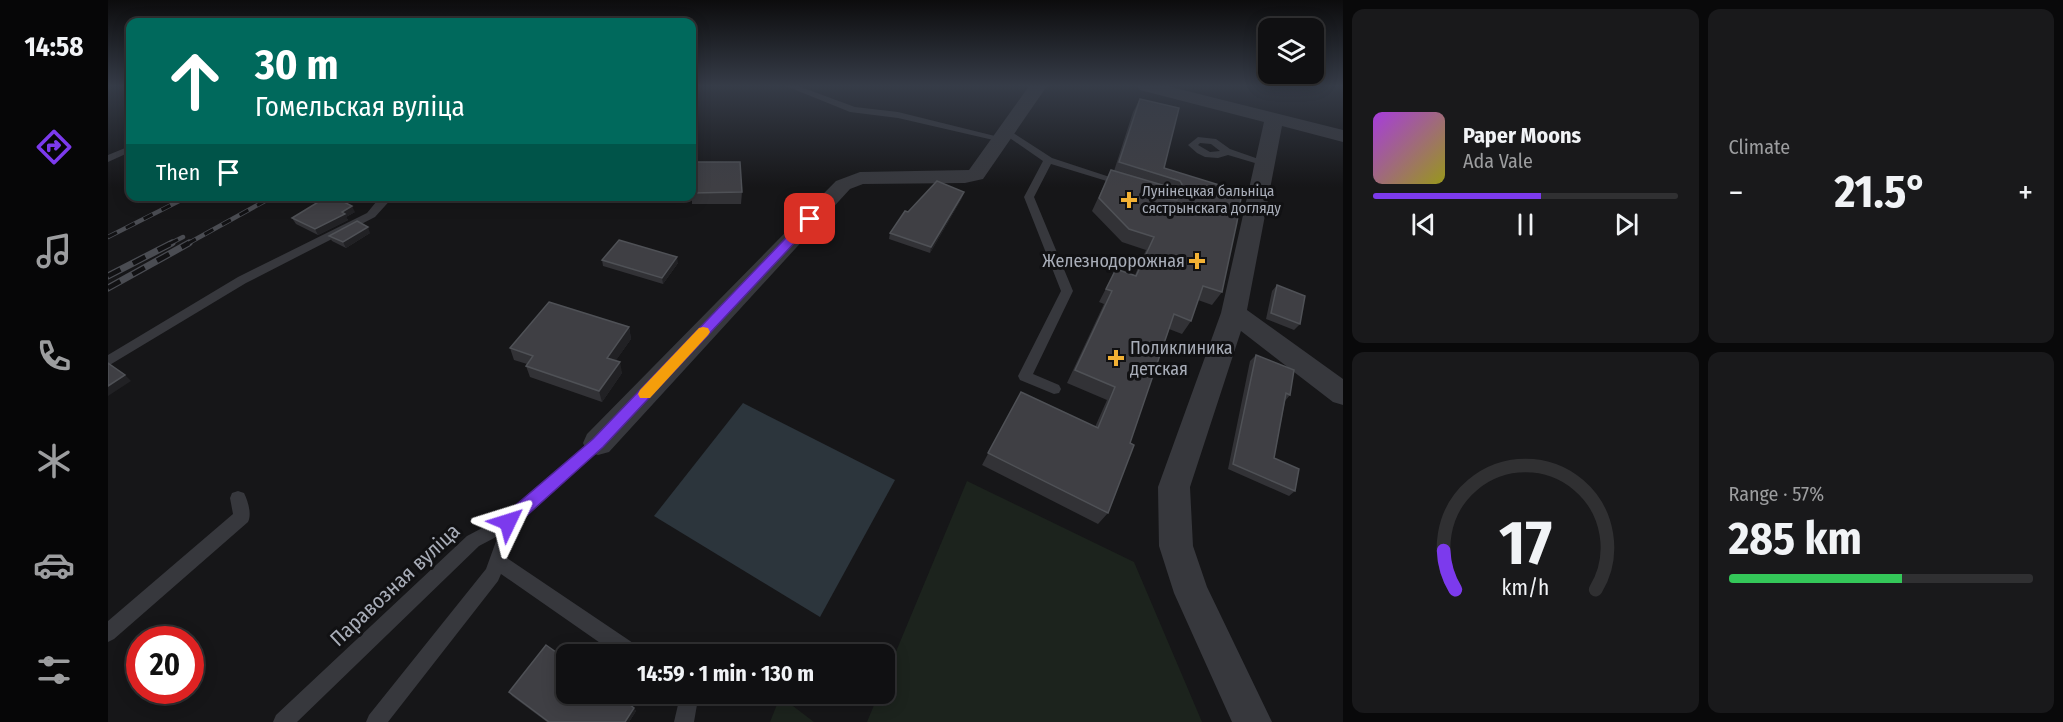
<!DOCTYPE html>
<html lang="en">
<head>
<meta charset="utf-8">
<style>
  body { margin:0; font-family:"Fira Sans Condensed",sans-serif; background:#19191b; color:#f1f3f6; height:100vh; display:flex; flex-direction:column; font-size:22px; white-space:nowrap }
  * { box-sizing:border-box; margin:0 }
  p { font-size:20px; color:#9c9d9f }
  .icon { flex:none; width:33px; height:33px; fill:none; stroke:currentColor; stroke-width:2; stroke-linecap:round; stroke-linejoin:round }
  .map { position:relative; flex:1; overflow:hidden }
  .drawer { display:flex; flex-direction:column; gap:9px; padding:9px; background:#09090a; width:720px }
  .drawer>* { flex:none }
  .hud { position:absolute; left:18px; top:18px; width:570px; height:183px; border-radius:12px; box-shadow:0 3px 15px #0003,0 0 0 2px #303032; background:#00695c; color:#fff; overflow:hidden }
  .buttons { position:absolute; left:1150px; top:18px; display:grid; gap:12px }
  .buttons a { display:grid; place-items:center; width:66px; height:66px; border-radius:12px; background:#101012; box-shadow:0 3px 15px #0003,0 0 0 2px #303032; font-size:30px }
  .speed { position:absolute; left:18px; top:626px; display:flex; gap:12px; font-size:30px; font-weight:700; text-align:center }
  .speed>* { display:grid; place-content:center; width:78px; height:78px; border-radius:50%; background:#101012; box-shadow:0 3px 15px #0003,0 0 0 2px #303032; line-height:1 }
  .speed .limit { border:9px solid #d22; background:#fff; color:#111 }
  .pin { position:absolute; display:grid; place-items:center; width:51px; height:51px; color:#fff; margin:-26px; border-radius:12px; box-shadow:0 3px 9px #0006 }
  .me { position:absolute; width:66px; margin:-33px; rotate:49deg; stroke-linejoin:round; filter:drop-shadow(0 0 4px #0008) }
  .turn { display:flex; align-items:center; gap:21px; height:126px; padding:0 30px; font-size:27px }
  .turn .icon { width:78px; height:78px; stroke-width:2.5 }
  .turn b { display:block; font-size:42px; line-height:51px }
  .then { display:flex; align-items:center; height:57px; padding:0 30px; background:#0003; gap:12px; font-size:22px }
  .big { font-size:45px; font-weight:700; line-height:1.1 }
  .drawer .tile { flex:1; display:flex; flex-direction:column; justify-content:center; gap:9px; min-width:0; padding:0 21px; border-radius:12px; background:#19191b }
  .drawer .dial { align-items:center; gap:0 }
  .dial svg { height:156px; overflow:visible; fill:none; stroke:#303032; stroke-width:7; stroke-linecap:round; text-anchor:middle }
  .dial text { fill:#f1f3f6; stroke:none }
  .song { display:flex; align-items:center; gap:18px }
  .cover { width:72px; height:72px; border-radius:9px; background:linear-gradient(135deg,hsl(280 70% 55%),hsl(60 70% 35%)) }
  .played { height:6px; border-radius:3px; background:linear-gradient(90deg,#7c3aed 55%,#303032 55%) }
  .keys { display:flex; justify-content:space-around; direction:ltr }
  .heat { display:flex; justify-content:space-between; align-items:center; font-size:33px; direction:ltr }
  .charge { height:9px; border-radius:4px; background:linear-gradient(90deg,#34c759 57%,#303032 0) }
  .drawer .tiles { flex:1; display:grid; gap:9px; grid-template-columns:repeat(2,1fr) }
  .trip { position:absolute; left:448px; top:644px; width:339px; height:60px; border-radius:12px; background:#101012; box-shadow:0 3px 15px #0003,0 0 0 2px #303032; font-weight:700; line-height:60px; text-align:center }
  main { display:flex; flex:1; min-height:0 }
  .dock { display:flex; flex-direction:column; width:108px; justify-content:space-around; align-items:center; background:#060607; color:#9c9d9f }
  .dock .icon { width:42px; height:42px }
  .dock .selected { color:#7c3aed }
  .dock b { font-size:27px; color:#f1f3f6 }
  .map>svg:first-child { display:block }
</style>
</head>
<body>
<main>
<nav class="dock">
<b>14:58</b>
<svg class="icon selected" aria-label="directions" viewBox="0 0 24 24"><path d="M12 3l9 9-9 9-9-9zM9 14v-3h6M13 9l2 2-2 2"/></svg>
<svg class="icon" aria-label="music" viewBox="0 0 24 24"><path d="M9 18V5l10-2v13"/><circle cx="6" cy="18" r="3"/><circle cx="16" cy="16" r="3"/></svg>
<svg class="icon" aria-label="phone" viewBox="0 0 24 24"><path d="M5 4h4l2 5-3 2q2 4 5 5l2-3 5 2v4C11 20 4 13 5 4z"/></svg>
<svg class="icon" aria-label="climate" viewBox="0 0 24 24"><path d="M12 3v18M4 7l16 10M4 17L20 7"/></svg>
<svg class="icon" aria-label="car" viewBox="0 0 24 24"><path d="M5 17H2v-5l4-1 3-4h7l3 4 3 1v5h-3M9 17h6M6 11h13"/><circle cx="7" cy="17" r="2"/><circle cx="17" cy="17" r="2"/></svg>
<svg class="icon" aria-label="filters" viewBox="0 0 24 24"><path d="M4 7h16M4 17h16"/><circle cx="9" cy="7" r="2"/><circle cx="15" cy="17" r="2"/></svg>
</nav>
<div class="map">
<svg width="1235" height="722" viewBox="0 0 1235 722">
  <rect width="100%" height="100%" fill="#161618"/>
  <path fill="#1c231d" d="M 859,481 L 1026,562 L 1094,722 L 759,722 L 771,693 L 777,693 L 777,678 Z
    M 672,697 L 673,697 L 706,722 L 662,722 Z"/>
  <path fill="#2c353c" d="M 635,403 L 787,480 L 712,617 L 546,516 Z"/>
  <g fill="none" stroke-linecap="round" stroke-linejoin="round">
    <path fill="#37383d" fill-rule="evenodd" d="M 678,86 L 690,86 L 747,107 L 790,112 L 899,139 L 894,142 L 790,118 L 742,112 Z
      M 899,129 L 944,158 L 1020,183 L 1015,186 L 943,164 L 926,197 L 965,291 L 925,374 L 951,385 L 953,389 L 951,393 L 946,394 L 912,380 L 910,376 L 953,291 L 916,197 L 935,161 L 896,134 L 894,132 Z
      M 1090,137 L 1108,139 L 1122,149 L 1162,163 L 1157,166 L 1120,155 L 1110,158 L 1097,157 L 1089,153 L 1080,145 ZM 1092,143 L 1103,144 L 1112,151 L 1102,152 L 1090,145 Z
      M 22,146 L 22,152 L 0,162 L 0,155 Z
      M 273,196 L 286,196 L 267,217 L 138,283 L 0,366 L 0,355 L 130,277 L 259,213 Z
      M 490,437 L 495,439 L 497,443 L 495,447 L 408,526 L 399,558 L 531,647 L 533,654 L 508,654 L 393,574 L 390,581 L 280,722 L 258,722 L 261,715 L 378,569 L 390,536 L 371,546 L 189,722 L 165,722 L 168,715 L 359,536 L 395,517 L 485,439 Z
      M 130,491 L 136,493 C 140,501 144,514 140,522 L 6,639 L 0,642 L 0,621 L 125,514 L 122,498 L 124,493 Z
      M 570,693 L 591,693 L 586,722 L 566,722 L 572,696 Z"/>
    <path fill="#37383d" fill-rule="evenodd" d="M 921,86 L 939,86 L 875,179 L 857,183 L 755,184 L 742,189 L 501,452 L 490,455 L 479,452 L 475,443 L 479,434 L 728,181 L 752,172 L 861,170 Z
      M 1029,86 L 1059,86 L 1235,130 L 1235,142 L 1174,126 L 1139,310 L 1235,379 L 1235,405 L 1225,402 L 1133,331 L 1082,487 L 1085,546 L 1099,587 L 1164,722 L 1124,722 L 1066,593 L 1051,546 L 1050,487 L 1113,313 L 1156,122 L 1032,90 Z"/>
    <defs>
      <path id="rail-far1" d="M 0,237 L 81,196
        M 61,244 L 75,237
        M 79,244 L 166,196"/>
      <path id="rail" d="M 0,276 L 64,243
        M 0,288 L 81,243"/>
    </defs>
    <use href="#rail-far1" stroke="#4a4c52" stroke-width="4.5"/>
    <use href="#rail" stroke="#4a4c52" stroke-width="7"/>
    <use href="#rail-far1" stroke="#111113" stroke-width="3" stroke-dasharray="10" stroke-linecap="butt"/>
    <use href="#rail" stroke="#111113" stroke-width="4.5" stroke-dasharray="14" stroke-linecap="butt"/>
  </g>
  <path fill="#323236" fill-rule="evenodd" d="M 1032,99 L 1056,168 L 1134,192 L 1114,292 L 1104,305 L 1090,300 L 1083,321 L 1074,334 L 1061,329 L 1022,443 L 1000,513 L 990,524 L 874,465 L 913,392 L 987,427 L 999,400 L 959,383 L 996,304 L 991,302 L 1008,269 L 1027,275 L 1038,250 L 1014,242 L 984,211 L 1003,170 L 1006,171 L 1025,112 ZM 1058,192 L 1065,194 L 1066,197 L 1065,199 L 1058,199 Z
    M 634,192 L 633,204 L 584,204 L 584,193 Z
    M 854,198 L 822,253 L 781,239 L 782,233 L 800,212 Z
    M 247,212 L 238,217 L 240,220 L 210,235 L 188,224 L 184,218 Z
    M 262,233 L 238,248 L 224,241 L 221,236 Z
    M 494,260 L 570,263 L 555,284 L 495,266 Z
    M 1169,285 L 1192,324 L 1186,330 L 1158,319 L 1164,291 Z
    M 521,327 L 523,339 L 508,360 L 514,373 L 494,402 L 422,377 L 418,366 L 419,364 L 406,360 L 402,348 Z
    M 1148,355 L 1182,395 L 1177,401 L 1166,458 L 1187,491 L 1181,496 L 1120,469 L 1142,361 Z
    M 401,692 L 526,708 L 528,711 L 521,722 L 439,722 L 404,696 Z"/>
  <path fill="#212124" d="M 856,192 L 854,198 L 822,253 L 823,247 Z
    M 244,206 L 247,212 L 238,217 L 240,220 L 210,235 L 207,229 Z
    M 260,227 L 262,233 L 238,248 L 235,242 Z
    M 569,257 L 570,263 L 555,284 L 554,278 Z
    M 521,327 L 523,339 L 502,369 L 499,358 Z
    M 512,362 L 514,373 L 494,402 L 491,391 Z
    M 17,375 L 23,381 L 0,396 L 0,386 Z
    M 526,708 L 528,711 L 521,722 L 517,722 Z"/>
  <path fill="#3f3f44" stroke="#4f5156" stroke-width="1.5" d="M 1032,99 L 1071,108 L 1056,168 L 1134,192 L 1129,222 L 1114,292 L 1095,286 L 1083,321 L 1066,314 L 1022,443 L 1026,445 L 1000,513 L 880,453 L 913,392 L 990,428 L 1007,387 L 967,370 L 1004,291 L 998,289 L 1008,269 L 1028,276 L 1046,237 L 1021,229 L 991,198 L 1003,170 L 1058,186 L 1058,199 L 1069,200 L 1074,184 L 1072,181 L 1011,162 Z
    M 585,162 L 632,162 L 634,192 L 584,193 Z
    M 829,181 L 856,192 L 823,247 L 782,233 L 797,211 L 800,212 Z
    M 220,196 L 224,196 L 244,206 L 234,212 L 237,214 L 207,229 L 184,218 Z
    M 249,221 L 260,227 L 235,242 L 221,236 Z
    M 511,240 L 569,257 L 554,278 L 494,260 Z
    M 1169,285 L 1197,296 L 1192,324 L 1163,313 Z
    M 441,302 L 521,327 L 499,358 L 512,362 L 491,391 L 418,366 L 425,356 L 402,348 Z
    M 1148,355 L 1186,370 L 1182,395 L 1178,393 L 1166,458 L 1191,469 L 1187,491 L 1125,464 Z
    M 0,363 L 17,375 L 0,386 Z
    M 438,645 L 459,660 L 459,693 L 506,693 L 526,708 L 517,722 L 441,722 L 401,692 Z"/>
  <linearGradient id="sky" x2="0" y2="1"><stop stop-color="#0c0c0d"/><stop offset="0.46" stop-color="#363c48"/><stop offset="1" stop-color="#363c48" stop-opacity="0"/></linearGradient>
  <rect width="1235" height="187" fill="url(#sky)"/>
  <path fill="#7c3aed" stroke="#51269a" stroke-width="1.5" d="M 702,216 L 708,219 L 706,222 L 495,447 L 406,527 L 400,529 L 395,527 L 392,522 L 395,516 L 485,439 L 698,217 Z"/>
  <path fill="#f59e0b" d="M 595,327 L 600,328 L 602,332 L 600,335 L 542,398 L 532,398 L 530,394 L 532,390 L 591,328 Z"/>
  <g fill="#f2b134" stroke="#111113" stroke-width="2">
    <path d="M1018 191h6v6h6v6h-6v6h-6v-6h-6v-6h6z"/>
    <path d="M1086 252h6v6h6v6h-6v6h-6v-6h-6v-6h6z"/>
    <path d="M1005 349h6v6h6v6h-6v6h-6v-6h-6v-6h6z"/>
  </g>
  <g text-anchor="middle" stroke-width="6" stroke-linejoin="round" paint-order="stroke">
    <g font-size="15" fill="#a8adb8" stroke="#111113" text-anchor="start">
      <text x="1034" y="196">Лунінецкая бальніца<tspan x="1034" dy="17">сястрынскага догляду</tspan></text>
    </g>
    <g font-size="18" fill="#a8adb8" stroke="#111113" text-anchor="end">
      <text x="1077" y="267">Железнодорожная</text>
      <text x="1022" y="354" text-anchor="start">Поликлиника<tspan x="1022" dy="21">детская</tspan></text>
    </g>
    <g font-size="21" fill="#a8adb8" stroke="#111113">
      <text transform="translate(287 585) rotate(-43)" y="7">Паравозная вуліца</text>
    </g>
  </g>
</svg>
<div class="buttons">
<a><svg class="icon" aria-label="layers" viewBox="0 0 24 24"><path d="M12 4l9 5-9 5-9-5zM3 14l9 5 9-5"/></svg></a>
</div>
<div class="speed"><div class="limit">20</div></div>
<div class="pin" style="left:702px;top:219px;background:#d93025"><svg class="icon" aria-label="arrive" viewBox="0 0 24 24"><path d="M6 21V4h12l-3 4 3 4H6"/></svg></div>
<svg class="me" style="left:400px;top:522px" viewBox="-20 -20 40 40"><path d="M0-17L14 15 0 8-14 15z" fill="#7c3aed" stroke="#fff" stroke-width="4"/></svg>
<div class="trip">14:59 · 1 min · 130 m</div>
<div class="hud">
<div class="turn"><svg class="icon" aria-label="ahead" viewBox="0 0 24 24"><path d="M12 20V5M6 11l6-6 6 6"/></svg><div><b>30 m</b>Гомельская вуліца</div></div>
<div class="then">Then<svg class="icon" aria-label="arrive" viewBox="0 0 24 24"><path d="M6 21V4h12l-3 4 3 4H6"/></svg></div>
</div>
</div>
<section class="drawer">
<div class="tiles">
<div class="tile">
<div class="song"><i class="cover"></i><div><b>Paper Moons</b><p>Ada Vale</p></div></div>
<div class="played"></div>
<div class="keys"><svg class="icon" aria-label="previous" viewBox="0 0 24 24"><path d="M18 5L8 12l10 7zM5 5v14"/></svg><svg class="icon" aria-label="pause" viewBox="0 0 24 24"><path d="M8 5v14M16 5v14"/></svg><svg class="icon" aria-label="next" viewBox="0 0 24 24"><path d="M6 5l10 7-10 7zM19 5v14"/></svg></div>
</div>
<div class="tile"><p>Climate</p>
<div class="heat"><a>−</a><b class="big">21.5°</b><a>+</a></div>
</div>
<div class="tile dial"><svg viewBox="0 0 100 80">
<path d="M14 69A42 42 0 1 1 86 69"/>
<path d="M14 69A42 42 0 0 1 8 49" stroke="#7c3aed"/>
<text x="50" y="56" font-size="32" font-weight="700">17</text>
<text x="50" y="72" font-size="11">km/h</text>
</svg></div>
<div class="tile"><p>Range · 57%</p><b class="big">285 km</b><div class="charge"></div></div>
</div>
</section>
</main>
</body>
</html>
